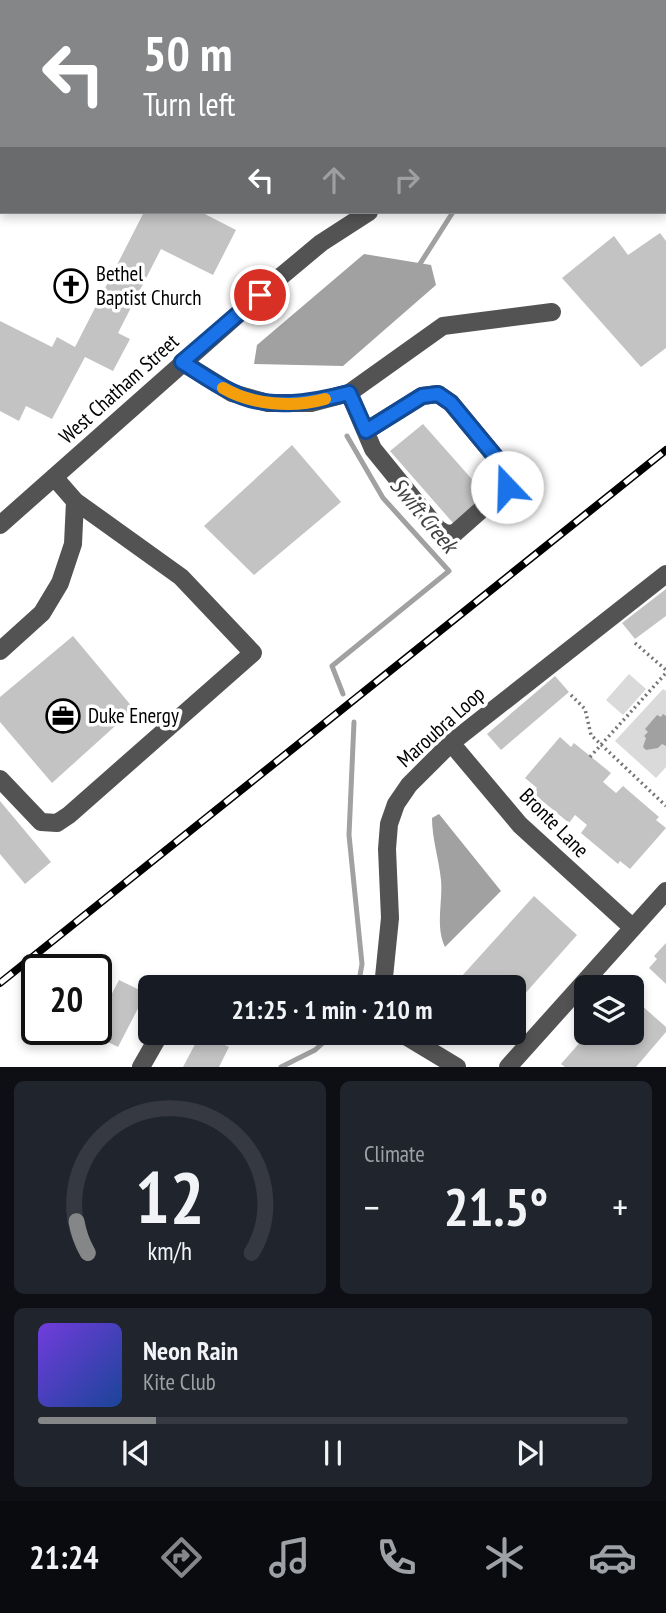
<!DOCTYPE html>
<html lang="en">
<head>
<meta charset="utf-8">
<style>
  body { margin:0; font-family:"PT Sans Narrow",sans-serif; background:#20242c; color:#f1f3f6; height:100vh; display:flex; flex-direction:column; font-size:26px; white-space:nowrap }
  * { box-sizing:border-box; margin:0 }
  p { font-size:23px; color:#9ea1a6 }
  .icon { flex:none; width:38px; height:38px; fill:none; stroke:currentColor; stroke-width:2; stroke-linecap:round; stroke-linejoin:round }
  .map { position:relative; height:1067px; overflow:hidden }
  .panel { display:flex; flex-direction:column; gap:14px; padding:14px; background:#0d0f14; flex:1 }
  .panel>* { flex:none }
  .banner { position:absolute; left:0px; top:0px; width:667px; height:214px; box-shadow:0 4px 10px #0003; background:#858687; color:#fff; overflow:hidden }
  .buttons { position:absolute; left:574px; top:975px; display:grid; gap:14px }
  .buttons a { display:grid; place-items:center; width:70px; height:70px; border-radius:10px; background:#171b24; box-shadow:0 4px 10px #0003; font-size:35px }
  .speed { position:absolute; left:21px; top:954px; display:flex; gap:14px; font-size:35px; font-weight:700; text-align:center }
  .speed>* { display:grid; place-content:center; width:91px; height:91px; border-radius:50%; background:#171b24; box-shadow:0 4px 10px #0003; line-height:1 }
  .speed .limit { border:4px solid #111; border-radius:10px; background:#fff; color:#111 }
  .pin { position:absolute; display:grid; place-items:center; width:60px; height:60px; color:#fff; margin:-30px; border:4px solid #fff; border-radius:50%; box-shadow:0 2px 7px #0007 }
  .me { position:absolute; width:77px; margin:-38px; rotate:339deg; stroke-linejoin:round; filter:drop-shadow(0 0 5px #0008) }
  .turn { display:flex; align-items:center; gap:24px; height:147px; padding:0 28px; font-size:32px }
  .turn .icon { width:91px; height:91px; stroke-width:2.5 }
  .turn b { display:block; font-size:49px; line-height:60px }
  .lanes { display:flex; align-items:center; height:66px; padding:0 28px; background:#0003; justify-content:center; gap:35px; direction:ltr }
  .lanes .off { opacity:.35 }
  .big { font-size:52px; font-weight:600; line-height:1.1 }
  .panel .card { flex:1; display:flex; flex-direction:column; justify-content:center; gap:10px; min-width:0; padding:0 24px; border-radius:10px; background:#20242c }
  .panel .dial { align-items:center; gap:0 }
  .dial svg { height:182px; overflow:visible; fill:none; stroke:#363941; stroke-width:7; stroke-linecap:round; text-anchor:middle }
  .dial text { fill:#f1f3f6; stroke:none }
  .song { display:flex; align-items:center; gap:21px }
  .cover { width:84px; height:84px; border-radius:10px; background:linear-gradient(135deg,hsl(260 70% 55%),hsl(220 70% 35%)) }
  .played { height:7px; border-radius:4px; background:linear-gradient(90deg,#858687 20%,#363941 20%) }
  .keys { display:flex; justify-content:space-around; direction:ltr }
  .heat { display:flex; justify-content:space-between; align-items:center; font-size:38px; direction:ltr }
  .panel .tiles { flex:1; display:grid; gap:14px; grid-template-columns:1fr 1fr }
  .card:last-child { grid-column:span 2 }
  .trip { position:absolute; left:138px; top:975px; width:388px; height:70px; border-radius:10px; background:#171b24; box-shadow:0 4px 10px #0003; font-weight:600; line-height:70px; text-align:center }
  .menu { display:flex; height:112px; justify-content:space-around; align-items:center; background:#090b0e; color:#9ea1a6 }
  .menu .icon { width:49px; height:49px }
  .menu .selected { color:#858687 }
  .menu b { font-size:32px; color:#f1f3f6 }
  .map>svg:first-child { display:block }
</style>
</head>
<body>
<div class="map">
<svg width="666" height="1067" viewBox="0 0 666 1067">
  <rect width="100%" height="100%" fill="#fff"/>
  <path fill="#dadada" d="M 629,674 L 646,689 L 623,715 L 606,700 Z
    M 663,689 L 666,691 L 666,767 L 656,778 L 615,741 Z"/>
  <path fill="#a1a1a1" d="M 364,254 L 431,265 L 436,285 L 343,366 L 254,364 L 257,345 Z
    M 663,714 L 666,716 L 666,746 L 662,744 L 658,748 L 646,750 L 643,747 L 646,738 L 644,736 L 648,732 L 645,729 L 657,715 L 661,717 Z
    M 439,814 L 501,891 L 445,947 C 435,926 443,902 441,880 C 439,859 432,839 432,818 Z"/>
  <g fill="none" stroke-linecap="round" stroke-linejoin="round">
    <path stroke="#a1a1a1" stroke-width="5" d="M 551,2 L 553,0
      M 418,267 L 453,212
      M 343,694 L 332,666 L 449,571 L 383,498 L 347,436
      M 354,722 L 349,835 L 362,964 L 358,987
      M 281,1067 L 315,1050 L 335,1032"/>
  </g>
  <path fill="#c3c3c3" d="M 144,212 L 201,212 L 236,230 L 213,275 L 161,249 L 118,333 L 130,339 L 113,371 L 85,357 L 52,419 L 26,406 L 19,421 L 0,411 L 0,321 L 52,347 L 57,337 L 75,347 Z
    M 660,233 L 666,241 L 666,348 L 641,367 L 562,278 L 614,236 L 628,255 Z
    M 423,424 L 486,495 L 453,523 L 390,451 Z
    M 292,445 L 341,502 L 254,575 L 204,526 Z
    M 666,589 L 666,616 L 635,639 L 622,623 Z
    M 73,636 L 134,709 L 52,783 L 0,722 L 0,697 Z
    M 555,676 L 569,692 L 501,750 L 487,734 Z
    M 560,737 L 571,747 L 574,743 L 611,773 L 603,782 L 616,793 L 623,786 L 659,817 L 656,820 L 666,828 L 630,869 L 620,861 L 618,864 L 581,833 L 587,825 L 575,815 L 569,823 L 533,793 L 537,788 L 525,778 Z
    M 0,801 L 51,862 L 25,884 L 0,854 Z
    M 534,896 L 577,935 L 514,1006 L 514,987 L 452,987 Z
    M 666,943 L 666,984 L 649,968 L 657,959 L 654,956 Z
    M 119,980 L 146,993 L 118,1047 L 92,1034 L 96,1029 L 96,1024 Z
    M 632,997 L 666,1027 L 666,1032 L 636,1067 L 565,1067 L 561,1064 L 589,1032 L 632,1032 Z
    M 201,1033 L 229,1047 L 219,1067 L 183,1067 Z"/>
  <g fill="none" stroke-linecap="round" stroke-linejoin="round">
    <path stroke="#757575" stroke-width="3.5" stroke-dasharray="2 3.5" stroke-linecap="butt" d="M 665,80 L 666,79
      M 635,643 L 666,670
      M 571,695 L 585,709 L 591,735 L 666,806
      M 590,757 L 666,673"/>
    <path stroke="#535353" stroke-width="18" d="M 35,2 L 36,0
      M 413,2 L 414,0
      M 0,46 L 2,44
      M 665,155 L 666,156
      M 182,362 L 232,393 L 268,403 L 311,403 L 349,393 L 443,326 L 552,312
      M 349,393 L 373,449 L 438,529 L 446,534 L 455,533 L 507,487 L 509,476 L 503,466 L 451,403 L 438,394 L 422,396 L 366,431
      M 0,525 L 279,278 L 321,243 L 369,212
      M 0,651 L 42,613 L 60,583 L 73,544 L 75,501
      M 451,743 L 520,825 L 633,928
      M 0,779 L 41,822 L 57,823 L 69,815 L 253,653 L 181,577 L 75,501 L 54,477
      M 383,987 L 390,918 L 387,849 L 389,824 L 396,804 L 409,785 L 451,743 L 666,574
      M 399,1032 L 457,1067
      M 141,1067 L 161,1032
      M 508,1067 L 666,891"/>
    <defs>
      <path id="rail" d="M 0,983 L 666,450"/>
    </defs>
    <use href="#rail" stroke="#000" stroke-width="8"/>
    <use href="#rail" stroke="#fff" stroke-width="5" stroke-dasharray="16" stroke-linecap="butt"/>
  </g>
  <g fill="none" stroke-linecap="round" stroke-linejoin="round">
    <defs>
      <path id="route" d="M 260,295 L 182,362 C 198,372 213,383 230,391 C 267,411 311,403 349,393 L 366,431 L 422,396 L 438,394 L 451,403 L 503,466 L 509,476 L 507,487"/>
    </defs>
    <use href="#route" stroke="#114b97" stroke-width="18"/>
    <use href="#route" stroke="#1a73e8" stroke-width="12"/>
    <path stroke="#f59e0b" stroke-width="12" d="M 223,388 C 252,405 293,408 325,399"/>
  </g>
  <defs>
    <symbol id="church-ring" viewBox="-11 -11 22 22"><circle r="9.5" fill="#fff" stroke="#000" stroke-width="1.5"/><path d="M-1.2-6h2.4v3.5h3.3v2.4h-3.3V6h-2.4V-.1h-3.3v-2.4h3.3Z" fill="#000"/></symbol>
    <symbol id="office-ring" viewBox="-11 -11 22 22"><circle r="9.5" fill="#fff" stroke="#000" stroke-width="1.5"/><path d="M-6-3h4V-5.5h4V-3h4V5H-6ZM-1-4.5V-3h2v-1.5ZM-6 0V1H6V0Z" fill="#000"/></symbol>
  </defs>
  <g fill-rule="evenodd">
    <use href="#church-ring" x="52" y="267" width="38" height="38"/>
    <use href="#office-ring" x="44" y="697" width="38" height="38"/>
  </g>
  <g text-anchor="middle" stroke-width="7" stroke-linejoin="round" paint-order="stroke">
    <g font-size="21" fill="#000" stroke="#fff" text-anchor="start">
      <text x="96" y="281">Bethel<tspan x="96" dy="24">Baptist Church</tspan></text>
      <text x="88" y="723">Duke Energy</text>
    </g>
    <g font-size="21" fill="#000" stroke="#fff">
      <text transform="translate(119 389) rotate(-42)" y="7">West Chatham Street</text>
      <text transform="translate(441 727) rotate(-42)" y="7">Maroubra Loop</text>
      <text transform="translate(554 823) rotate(45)" y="7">Bronte Lane</text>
    </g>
    <g font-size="23" font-style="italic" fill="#424242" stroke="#fff">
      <text transform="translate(424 515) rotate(50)" y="8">Swift Creek</text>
    </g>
  </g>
</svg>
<div class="buttons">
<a><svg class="icon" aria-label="layers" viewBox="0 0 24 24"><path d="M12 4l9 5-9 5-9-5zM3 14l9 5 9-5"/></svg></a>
</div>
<div class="speed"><div class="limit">20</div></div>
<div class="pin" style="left:260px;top:295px;background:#d93025"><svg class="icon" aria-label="arrive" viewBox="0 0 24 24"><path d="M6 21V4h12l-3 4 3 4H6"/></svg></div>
<svg class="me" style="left:507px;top:487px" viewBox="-20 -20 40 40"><circle r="19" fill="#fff"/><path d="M0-13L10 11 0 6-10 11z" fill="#1a73e8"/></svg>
<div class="trip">21:25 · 1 min · 210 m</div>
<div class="banner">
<div class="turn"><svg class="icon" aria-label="left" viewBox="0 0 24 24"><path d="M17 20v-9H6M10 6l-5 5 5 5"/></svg><div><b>50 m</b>Turn left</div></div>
<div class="lanes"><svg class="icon" aria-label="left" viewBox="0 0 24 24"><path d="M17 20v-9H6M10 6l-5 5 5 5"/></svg><svg class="icon off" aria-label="ahead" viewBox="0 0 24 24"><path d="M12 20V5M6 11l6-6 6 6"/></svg><svg class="icon off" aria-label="right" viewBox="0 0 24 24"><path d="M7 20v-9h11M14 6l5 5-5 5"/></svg></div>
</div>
</div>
<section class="panel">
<div class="tiles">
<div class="card dial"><svg viewBox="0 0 100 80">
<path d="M14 69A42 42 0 1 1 86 69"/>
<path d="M14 69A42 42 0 0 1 9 55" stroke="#858687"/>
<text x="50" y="56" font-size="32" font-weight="700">12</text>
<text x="50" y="72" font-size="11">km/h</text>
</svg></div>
<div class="card"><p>Climate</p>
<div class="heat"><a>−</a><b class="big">21.5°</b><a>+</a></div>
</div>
<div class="card">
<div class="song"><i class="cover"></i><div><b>Neon Rain</b><p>Kite Club</p></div></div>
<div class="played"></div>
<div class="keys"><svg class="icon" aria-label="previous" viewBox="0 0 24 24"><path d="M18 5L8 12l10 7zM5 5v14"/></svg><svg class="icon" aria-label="pause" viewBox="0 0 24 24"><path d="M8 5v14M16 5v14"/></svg><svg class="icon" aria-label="next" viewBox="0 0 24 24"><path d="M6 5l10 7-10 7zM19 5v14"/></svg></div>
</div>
</div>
</section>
<nav class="menu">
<b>21:24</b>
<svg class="icon selected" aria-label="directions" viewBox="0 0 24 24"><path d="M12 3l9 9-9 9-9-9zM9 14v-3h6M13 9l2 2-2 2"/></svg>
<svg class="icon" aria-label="music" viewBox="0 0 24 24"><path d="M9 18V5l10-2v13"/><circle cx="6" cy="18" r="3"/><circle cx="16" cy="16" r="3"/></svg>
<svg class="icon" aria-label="phone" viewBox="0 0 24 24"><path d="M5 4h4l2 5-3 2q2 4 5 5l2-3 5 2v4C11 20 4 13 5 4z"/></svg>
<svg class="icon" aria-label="climate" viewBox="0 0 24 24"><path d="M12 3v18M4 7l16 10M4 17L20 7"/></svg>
<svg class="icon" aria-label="car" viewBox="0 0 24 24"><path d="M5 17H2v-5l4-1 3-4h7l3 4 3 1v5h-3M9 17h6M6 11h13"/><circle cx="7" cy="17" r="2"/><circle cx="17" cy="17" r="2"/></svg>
</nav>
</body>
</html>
